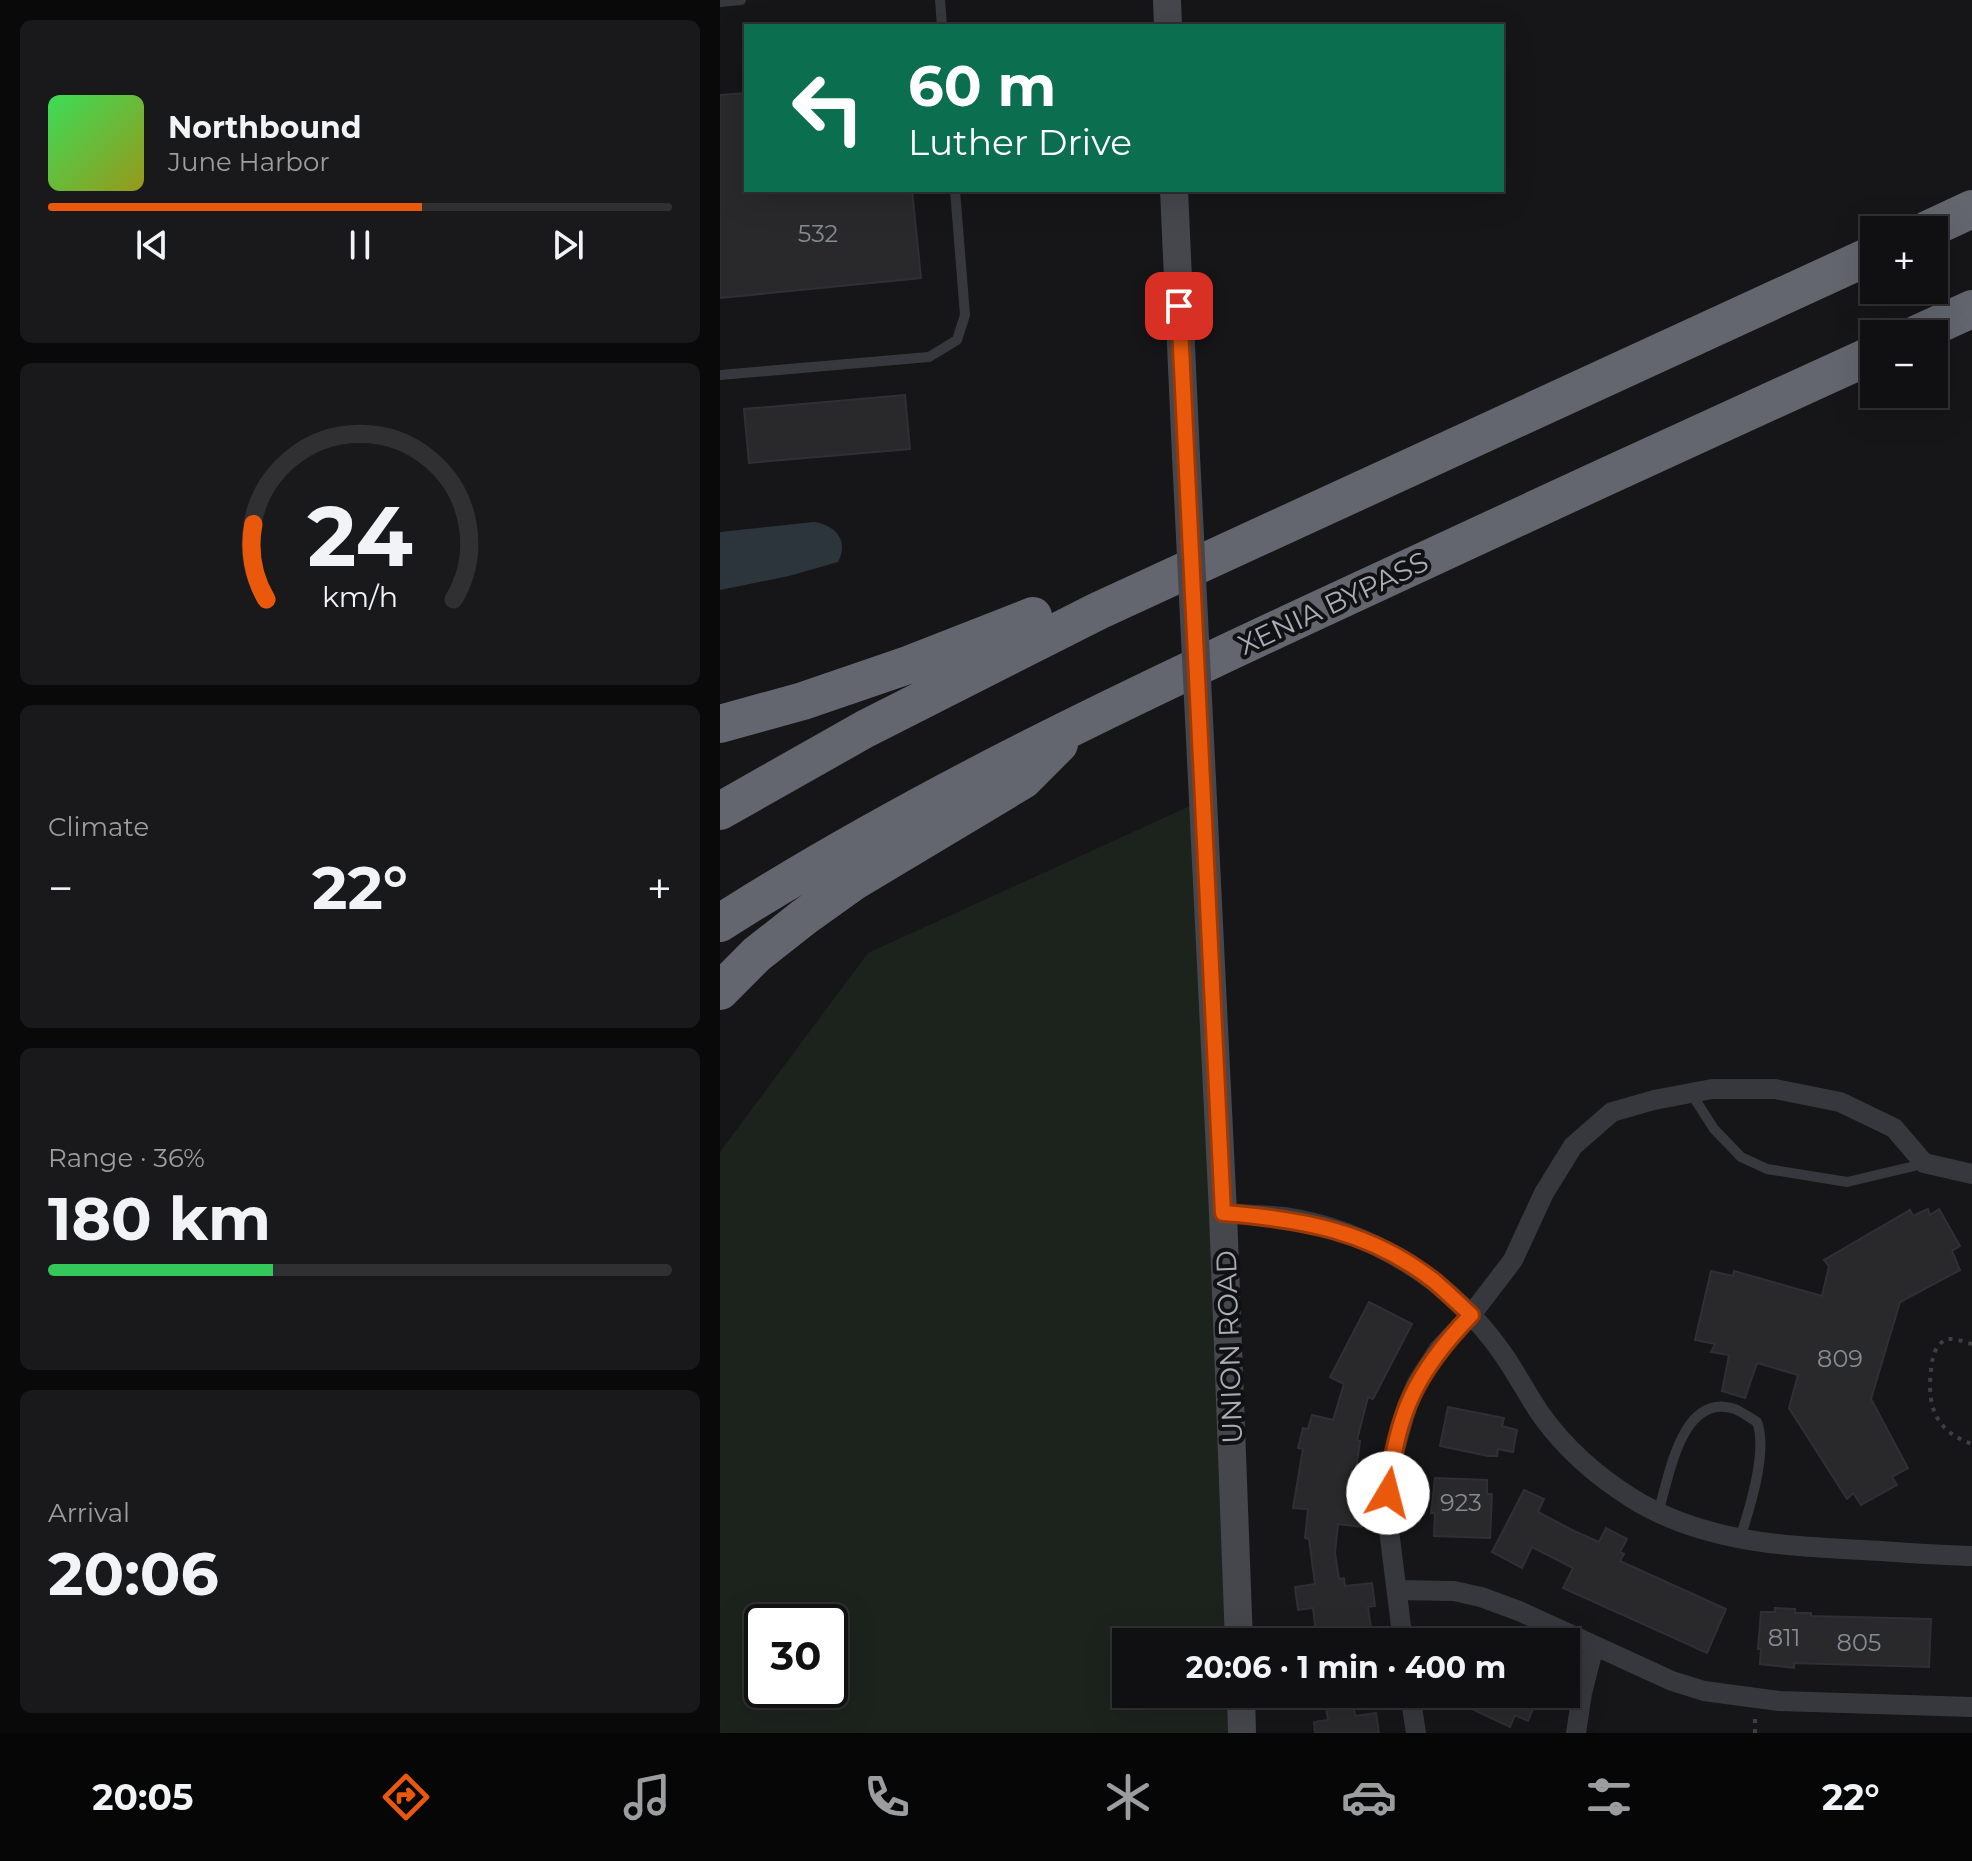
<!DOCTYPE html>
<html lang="en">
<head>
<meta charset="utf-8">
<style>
  body { margin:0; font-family:Montserrat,sans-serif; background:#19191b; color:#f1f3f6; height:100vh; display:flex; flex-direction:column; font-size:30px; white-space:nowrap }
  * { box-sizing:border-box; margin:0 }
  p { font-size:26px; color:#9c9d9f }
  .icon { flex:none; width:44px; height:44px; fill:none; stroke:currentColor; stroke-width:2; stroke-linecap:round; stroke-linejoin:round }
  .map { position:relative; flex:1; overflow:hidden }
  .panel { display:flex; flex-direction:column; gap:20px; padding:20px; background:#09090a; width:720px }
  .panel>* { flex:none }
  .banner { position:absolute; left:24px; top:24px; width:760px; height:168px; border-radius:0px; box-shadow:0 8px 32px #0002,0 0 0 2px #303032; background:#0b6e4f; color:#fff; overflow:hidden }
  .tools { position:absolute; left:1140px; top:216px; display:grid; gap:16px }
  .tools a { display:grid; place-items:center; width:88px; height:88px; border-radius:0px; background:#101012; box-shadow:0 8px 32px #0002,0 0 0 2px #303032; font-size:40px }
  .speed { position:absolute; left:24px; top:1604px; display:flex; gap:16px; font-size:40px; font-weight:700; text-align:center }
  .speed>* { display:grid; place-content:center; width:104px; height:104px; border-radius:50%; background:#101012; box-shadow:0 8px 32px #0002,0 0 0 2px #303032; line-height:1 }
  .speed .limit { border:4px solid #111; border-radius:12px; background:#fff; color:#111 }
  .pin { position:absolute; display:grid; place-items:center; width:68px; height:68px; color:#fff; margin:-34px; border-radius:16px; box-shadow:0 4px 12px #0006 }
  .me { position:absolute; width:88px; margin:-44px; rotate:8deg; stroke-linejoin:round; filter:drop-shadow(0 0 6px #0008) }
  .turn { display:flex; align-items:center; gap:28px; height:168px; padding:0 32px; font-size:36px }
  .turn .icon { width:104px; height:104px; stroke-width:2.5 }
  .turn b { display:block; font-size:56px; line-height:68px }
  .big { font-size:60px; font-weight:700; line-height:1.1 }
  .panel .widget { flex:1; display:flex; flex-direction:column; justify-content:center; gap:12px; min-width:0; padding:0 28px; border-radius:12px; background:#19191b }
  .panel .dial { align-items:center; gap:0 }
  .dial svg { height:208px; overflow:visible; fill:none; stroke:#303032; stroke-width:7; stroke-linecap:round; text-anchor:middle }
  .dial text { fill:#f1f3f6; stroke:none }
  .song { display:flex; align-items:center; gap:24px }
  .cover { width:96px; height:96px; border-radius:12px; background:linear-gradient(135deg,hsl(130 70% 55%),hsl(60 70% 35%)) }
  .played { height:8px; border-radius:4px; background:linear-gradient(90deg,#ea580c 60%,#303032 60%) }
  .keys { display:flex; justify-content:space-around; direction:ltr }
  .heat { display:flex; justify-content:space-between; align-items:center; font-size:44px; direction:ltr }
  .charge { height:12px; border-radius:6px; background:linear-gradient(90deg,#34c759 36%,#303032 0) }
  .trip { position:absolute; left:392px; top:1628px; width:468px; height:80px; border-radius:0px; background:#101012; box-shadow:0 8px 32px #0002,0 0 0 2px #303032; font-weight:700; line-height:80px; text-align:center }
  .menu { display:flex; height:128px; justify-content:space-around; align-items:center; background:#060607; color:#9c9d9f }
  .menu .icon { width:56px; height:56px }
  .menu .on { color:#ea580c }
  .menu b { font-size:36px; color:#f1f3f6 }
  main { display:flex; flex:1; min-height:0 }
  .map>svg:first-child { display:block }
</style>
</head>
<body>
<main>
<section class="panel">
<div class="widget">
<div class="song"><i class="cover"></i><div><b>Northbound</b><p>June Harbor</p></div></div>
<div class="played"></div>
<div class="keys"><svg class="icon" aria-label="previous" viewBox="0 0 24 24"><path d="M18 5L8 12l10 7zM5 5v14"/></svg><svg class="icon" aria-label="pause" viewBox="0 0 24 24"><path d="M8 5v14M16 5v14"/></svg><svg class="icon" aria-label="next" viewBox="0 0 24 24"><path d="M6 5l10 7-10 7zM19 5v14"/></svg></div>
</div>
<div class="widget dial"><svg viewBox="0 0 100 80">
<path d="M14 69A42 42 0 1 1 86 69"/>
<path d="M14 69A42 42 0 0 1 9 40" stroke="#ea580c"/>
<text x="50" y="56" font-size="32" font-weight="700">24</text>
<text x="50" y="72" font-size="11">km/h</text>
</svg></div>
<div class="widget"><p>Climate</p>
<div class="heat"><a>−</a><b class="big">22°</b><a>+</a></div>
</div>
<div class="widget"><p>Range · 36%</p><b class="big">180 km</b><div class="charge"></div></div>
<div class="widget"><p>Arrival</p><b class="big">20:06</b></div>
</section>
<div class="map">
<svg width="1252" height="1733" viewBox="0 0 1252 1733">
  <rect width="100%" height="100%" fill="#161618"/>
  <path fill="#1c231d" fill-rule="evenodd" d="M 483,800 L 519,1642 L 406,1642 L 406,1694 L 522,1694 L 523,1733 L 0,1733 L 0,1152 L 148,953 ZM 42,1622 L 110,1622 L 110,1690 L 42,1690 Z"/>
  <path fill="#2c353c" d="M 94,522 C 116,525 129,541 118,562 L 69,576 L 0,590 L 0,532 Z"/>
  <path fill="#29292c" stroke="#303034" stroke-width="2" d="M 26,93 L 26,190 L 192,190 L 201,278 L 0,298 L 0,95 Z
    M 185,395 L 190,449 L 29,463 L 24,409 Z
    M 1208,1209 L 1210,1215 L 1219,1209 L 1240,1246 L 1232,1251 L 1240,1270 L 1180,1302 L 1151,1399 L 1188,1468 L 1172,1477 L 1177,1485 L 1141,1505 L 1133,1493 L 1127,1499 L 1069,1408 L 1078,1375 L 1037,1363 L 1025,1398 L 1002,1391 L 1009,1355 L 991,1352 L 995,1344 L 975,1340 L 991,1271 L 1013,1276 L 1014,1271 L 1102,1296 L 1109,1266 L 1104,1260 L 1190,1210 L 1193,1216 Z
    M 649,1302 L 692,1324 L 653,1399 L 648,1397 L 637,1440 L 640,1441 L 634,1487 L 646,1489 L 642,1527 L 618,1524 L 615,1553 L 619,1579 L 624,1578 L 625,1586 L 652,1583 L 655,1606 L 648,1607 L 653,1642 L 597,1642 L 593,1608 L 578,1610 L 575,1587 L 595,1584 L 589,1539 L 585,1538 L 588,1509 L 573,1508 L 583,1449 L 578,1448 L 583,1428 L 588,1429 L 592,1415 L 613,1420 L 624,1384 L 610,1377 Z
    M 728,1407 L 784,1418 L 782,1426 L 797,1430 L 793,1452 L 778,1449 L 777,1456 L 768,1456 L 720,1446 Z
    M 715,1478 L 767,1480 L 767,1494 L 772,1494 L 770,1538 L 714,1536 L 715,1513 L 711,1513 Z
    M 804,1490 L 824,1499 L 818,1512 L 852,1530 L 879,1542 L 886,1528 L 907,1539 L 900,1552 L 904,1554 L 900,1561 L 1006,1609 L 987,1653 L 843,1588 L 853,1568 L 812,1547 L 802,1568 L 772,1552 Z
    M 1055,1608 L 1075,1609 L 1075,1613 L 1091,1613 L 1091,1616 L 1211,1619 L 1209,1667 L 1074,1663 L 1074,1668 L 1040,1664 L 1041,1649 L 1038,1649 L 1041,1612 L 1055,1612 Z
    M 604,1694 L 632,1694 L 635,1716 L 656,1713 L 659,1733 L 595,1733 L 594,1722 L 608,1720 Z
    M 720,1694 L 819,1694 L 808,1721 L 795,1715 L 790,1727 Z"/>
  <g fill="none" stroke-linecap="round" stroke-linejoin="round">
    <path stroke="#3d3f44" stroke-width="4" stroke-dasharray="4 6" stroke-linecap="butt" d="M 1252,1344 C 1243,1342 1230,1335 1222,1342 C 1214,1348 1212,1360 1211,1370 C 1207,1406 1215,1431 1252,1444
      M 1035,1733 L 1035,1717"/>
    <path stroke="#37383d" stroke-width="10" d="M 220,0 L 222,26
      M 0,2 L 21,0
      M 0,375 L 209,357 L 237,340 L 245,315 L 235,190
      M 971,1093 L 994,1129 L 1021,1157 L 1047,1169 L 1127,1182 L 1203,1164
      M 938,1513 C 949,1478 961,1391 1015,1409 C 1022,1412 1030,1418 1037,1422 C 1048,1451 1030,1508 1020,1538"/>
    <path stroke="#37383d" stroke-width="20" d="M 503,1213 C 523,1214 544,1215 564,1217 C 651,1230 733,1282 783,1354 C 797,1374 808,1396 822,1416 C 845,1448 877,1476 910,1497 C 980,1542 1063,1546 1143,1550 C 1179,1552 1216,1555 1252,1556
      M 677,1590 L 734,1591 L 761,1597 L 799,1611 L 952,1681 L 984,1691 L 1059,1701 L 1252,1707
      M 683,1642 L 668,1522 L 668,1493 L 670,1467 L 687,1406 L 697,1383 L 719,1349 L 751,1315 L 793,1260 L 824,1193 L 853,1146 L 892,1112 L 934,1100 L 992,1089 L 1055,1089 L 1120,1102 L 1174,1128 L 1204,1163 L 1252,1174
      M 690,1694 L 696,1733
      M 856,1733 L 862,1693 L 874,1646"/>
    <path stroke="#45474d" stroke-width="28" d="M 447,0 L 448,26
      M 454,190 L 466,456
      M 483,800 L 503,1213 L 519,1642
      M 521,1694 L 522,1733"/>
    <path stroke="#63666e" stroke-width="38" d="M 1207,230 L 1252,209
      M 1197,334 L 1252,309
      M 0,724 L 83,701 L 188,665 L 313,616
      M 0,811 L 145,729 L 378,611 L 1154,254
      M 0,923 C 190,802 392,706 596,611 C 781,524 968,439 1154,354
      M 0,991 L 37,954 L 84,917 L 133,882 L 303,780 L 339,744"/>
    <path stroke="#45474d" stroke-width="28" d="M 466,456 L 483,800"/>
  </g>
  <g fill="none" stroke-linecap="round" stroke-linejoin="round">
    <defs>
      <path id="route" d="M 459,306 L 503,1213 C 581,1219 651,1231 714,1281 C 727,1292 739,1304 751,1315 C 696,1372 676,1414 668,1493"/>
    </defs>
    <use href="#route" stroke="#983908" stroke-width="20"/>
    <use href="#route" stroke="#ea580c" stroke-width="14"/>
  </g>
  <g text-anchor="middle" stroke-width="8" stroke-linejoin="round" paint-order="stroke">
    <g font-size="24" fill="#888b94">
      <text x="98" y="242">532</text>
      <text x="1120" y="1367">809</text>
      <text x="741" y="1511">923</text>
      <text x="1064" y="1646">811</text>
      <text x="1139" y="1651">805</text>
    </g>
    <g font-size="28" fill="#a8adb8" stroke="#111113">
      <text transform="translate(613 603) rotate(-25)" y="10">XENIA BYPASS</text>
      <text transform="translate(509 1347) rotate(-92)" y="10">UNION ROAD</text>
    </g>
  </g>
</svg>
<div class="tools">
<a>+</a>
<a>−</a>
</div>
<div class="speed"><div class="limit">30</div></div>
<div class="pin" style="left:459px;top:306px;background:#d93025"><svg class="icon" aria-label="arrive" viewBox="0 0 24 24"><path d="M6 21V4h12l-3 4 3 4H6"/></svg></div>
<svg class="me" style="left:668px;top:1493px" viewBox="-20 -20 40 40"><circle r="19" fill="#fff"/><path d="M0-13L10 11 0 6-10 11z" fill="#ea580c"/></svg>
<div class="trip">20:06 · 1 min · 400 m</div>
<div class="banner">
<div class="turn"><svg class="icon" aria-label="left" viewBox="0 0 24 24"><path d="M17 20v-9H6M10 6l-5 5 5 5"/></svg><div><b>60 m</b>Luther Drive</div></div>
</div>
</div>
</main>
<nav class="menu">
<b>20:05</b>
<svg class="icon on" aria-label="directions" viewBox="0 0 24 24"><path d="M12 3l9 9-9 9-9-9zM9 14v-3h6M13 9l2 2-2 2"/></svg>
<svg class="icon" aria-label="music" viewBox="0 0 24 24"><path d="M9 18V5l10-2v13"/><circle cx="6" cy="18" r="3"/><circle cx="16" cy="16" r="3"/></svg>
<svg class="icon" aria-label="phone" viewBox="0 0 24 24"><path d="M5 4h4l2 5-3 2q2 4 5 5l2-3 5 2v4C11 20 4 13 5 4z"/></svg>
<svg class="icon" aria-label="climate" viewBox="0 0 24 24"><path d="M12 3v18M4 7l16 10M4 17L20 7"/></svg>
<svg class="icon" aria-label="car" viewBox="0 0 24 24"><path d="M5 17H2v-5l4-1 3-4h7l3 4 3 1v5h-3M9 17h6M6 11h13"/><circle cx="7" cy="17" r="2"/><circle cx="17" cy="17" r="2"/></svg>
<svg class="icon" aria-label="filters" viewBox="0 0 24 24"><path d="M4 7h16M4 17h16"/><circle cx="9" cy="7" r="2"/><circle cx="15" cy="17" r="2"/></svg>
<b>22°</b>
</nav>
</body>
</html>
